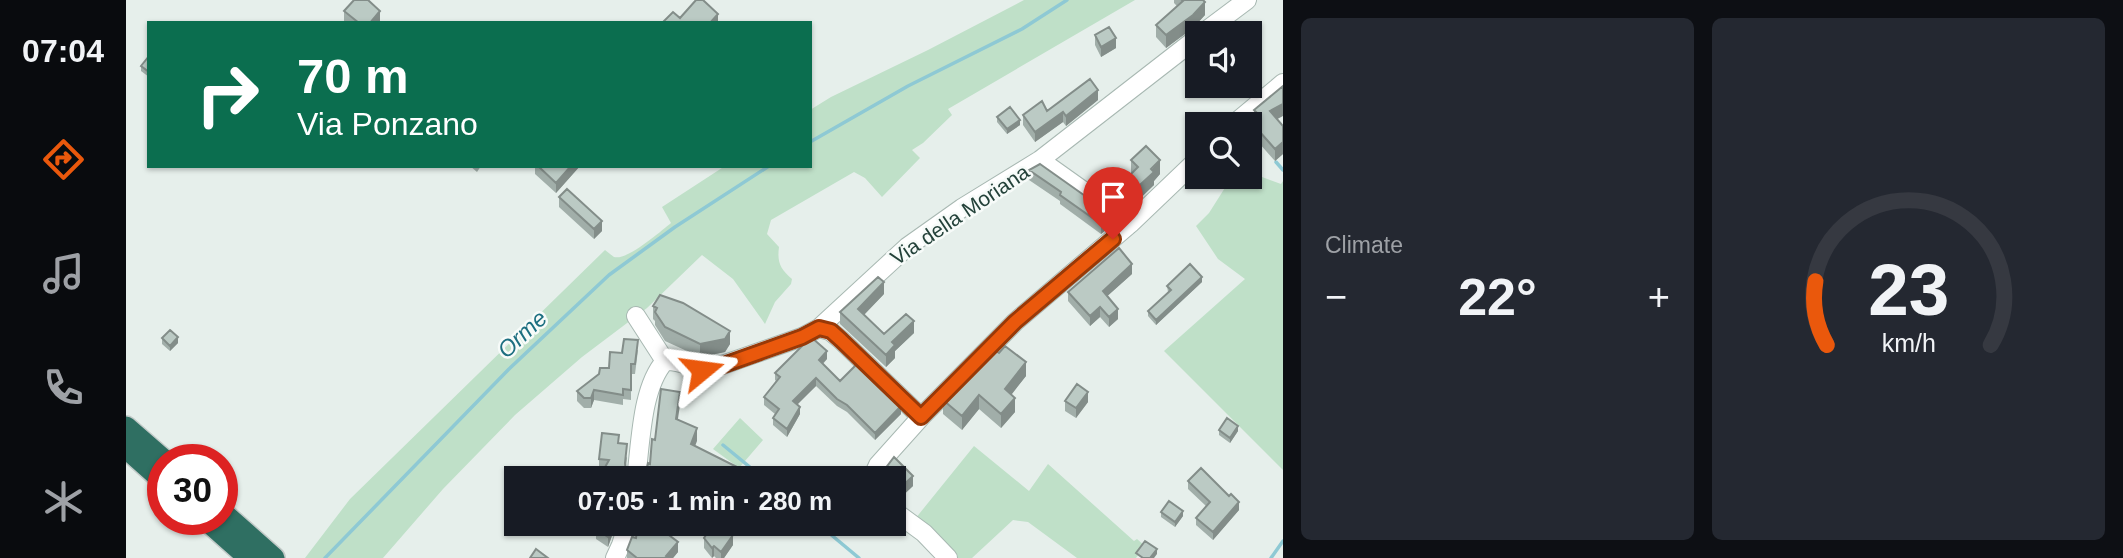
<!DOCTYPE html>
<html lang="en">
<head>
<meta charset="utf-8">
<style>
  body { margin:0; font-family:Helvetica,sans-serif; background:#242831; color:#f1f3f6; height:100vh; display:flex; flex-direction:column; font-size:26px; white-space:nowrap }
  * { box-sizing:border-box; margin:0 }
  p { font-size:23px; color:#9ea1a6 }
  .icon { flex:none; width:38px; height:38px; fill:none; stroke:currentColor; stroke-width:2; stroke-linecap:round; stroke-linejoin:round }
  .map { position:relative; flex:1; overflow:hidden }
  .side { display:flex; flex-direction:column; gap:18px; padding:18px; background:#0d0f14; width:840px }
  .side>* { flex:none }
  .guide { position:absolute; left:21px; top:21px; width:665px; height:147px; border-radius:0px; box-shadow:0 2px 5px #0004; background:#0b6e4f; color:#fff; overflow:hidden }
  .buttons { position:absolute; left:1059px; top:21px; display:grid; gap:14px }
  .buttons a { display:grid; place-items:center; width:77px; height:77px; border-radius:0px; background:#171b24; box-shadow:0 2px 5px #0004; font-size:35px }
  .speed { position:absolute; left:21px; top:444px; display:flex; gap:14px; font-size:35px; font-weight:700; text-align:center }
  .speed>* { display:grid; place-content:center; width:91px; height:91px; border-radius:50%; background:#171b24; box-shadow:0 2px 5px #0004; line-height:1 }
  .speed .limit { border:10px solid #d22; background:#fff; color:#111 }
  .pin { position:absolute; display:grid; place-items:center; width:60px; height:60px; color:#fff; margin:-72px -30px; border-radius:50% 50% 50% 0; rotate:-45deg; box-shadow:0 0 7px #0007 }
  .pin .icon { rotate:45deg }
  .me { position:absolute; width:77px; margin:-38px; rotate:74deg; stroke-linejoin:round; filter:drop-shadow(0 0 5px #0008) }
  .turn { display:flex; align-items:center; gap:24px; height:147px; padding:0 35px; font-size:32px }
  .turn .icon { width:91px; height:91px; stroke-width:2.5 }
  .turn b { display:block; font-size:49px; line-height:60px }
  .big { font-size:52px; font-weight:800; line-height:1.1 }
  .side .tile { flex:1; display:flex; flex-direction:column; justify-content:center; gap:10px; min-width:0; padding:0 24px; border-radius:10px; background:#242831 }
  .side .dial { align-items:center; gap:0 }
  .dial svg { height:182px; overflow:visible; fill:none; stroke:#363941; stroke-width:7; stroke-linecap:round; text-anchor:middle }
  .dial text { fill:#f1f3f6; stroke:none }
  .heat { display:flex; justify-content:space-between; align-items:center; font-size:38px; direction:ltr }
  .side .tiles { flex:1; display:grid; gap:18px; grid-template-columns:repeat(2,1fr) }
  .trip { position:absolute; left:378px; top:466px; width:402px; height:70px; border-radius:0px; background:#171b24; box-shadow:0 2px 5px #0004; font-weight:800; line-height:70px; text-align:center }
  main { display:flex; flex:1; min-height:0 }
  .menu { display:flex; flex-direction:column; width:126px; justify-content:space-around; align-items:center; background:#090b0e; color:#9ea1a6 }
  .menu .icon { width:49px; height:49px }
  .menu .active { color:#ea580c }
  .menu b { font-size:32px; color:#f1f3f6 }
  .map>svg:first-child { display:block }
</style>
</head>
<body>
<main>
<nav class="menu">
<b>07:04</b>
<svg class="icon active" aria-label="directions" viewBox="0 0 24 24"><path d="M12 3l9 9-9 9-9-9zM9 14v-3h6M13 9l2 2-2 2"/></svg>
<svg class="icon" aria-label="music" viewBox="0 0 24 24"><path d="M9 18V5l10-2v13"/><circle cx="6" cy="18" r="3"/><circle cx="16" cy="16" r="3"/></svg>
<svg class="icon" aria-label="phone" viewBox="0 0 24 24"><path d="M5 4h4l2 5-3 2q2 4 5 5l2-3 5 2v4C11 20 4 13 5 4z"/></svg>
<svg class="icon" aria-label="climate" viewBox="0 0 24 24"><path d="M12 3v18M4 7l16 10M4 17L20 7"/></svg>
</nav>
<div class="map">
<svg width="1157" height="558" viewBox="0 0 1157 558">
  <rect width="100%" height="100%" fill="#e6efeb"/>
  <path fill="#bfe0c8" d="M 898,0 L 1009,0 L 822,109 L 826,115 L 797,143 L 786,150 L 794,158 L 756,197 L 739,178 L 728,172 L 645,220 L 641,234 L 653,247 C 651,262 654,269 666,279 L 665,284 L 649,302 L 639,324 L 607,279 L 576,255 L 521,308 L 456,357 L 389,415 L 317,489 L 257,558 L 179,558 L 224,499 L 479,250 C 482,252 485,255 488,257 C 501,261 535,231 545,223 L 536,207 L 599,166 L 684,166 L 684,110 L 705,97 L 802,50 Z
    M 1136,177 L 1155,184 L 1157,181 L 1157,470 L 1038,351 L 1119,279 L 1092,259 L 1070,226 L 1083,213 L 1102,183 L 1109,180 Z
    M 614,418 L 637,440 L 613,468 L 587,449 Z
    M 848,446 L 903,491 L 922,464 L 1008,541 L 1011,539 L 1019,546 L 1010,558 L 951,558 L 902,522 L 887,520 L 846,558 L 822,558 L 785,524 Z"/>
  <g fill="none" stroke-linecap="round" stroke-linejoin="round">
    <path stroke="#8ec9d4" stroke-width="3.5" d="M 684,142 L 782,86 L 896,29 L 941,0
      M 1150,162 L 1157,170
      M 597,445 L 637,478
      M 691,523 L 733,558
      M 199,558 L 383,369 L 483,275 L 549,227 L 643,166
      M 1145,558 L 1157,541"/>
    <defs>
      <path id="minor" d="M 1077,33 L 1121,0
        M 1108,124 L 1157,83
        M 914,160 L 1004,224
        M 510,316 L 539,361 C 515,388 515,443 510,478
        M 693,328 L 781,247 L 836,208 L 914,160 L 1071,38
        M 539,361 C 557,360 567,370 582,370 L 676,337 L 693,328 L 704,331 L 715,340 L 795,417 L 889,322 L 1004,224 L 1071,160
        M 746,478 L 752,465 L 795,417
        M 768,511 L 798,533 L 822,558
        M 489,558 L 495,545 L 502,523"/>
      <path id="highway" d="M 0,427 L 38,460
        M 0,448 L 37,481
        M 96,512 L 148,558
        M 80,520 L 123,558"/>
    </defs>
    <use href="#minor" stroke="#a8b8b2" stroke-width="20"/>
    <use href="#highway" stroke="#c2cac8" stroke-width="24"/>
    <use href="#minor" stroke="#fff" stroke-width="18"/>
    <use href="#highway" stroke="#2f6f62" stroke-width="21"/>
  </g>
  <path fill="#a1aea9" d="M 1048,0 L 1077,0 L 1079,15 L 1067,28 L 1040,48 L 1030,37 L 1030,25 L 1051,6 L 1048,3 Z
    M 218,11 L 254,21 L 253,23 L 221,23 L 218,21 Z
    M 969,35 L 990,48 L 975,57 L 969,45 Z
    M 23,56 L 23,77 L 15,71 L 15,66 Z
    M 972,100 L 940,126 L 937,122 L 909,142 L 897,125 L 897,115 Z
    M 1128,110 L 1151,119 L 1157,126 L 1157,154 L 1149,161 L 1125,134 L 1125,122 L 1128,118 Z
    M 871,117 L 894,125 L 881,134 L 871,122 Z
    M 1005,160 L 1034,174 L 1028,181 L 1028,185 L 1003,209 L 998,206 L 998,192 L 1002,189 L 1002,177 L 1005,174 Z
    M 344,166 L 355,166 L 351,172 Z
    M 409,166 L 454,166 L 430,193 L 409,174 Z
    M 903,170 L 986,225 L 975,234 L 934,204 L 934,201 L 903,180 Z
    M 433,197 L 476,231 L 468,239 L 433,207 Z
    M 1006,274 L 981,296 L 992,319 L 983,327 L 974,317 L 964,326 L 942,301 L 942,292 Z
    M 1076,282 L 1030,325 L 1022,316 L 1022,311 L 1042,292 L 1041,286 Z
    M 758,294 L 738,315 L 758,334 L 788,333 L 769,351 L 769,358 L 760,367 L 714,324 L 714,312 Z
    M 527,306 L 604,344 L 599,352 L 574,357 L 539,341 L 529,325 L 529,321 L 527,319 Z
    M 36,338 L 52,343 L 44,351 L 36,344 Z
    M 512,350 L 509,374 L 505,374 L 505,400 L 497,399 L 497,405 L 468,400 L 465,408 L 458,408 L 451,401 L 451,391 L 473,374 L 483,368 L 496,353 Z
    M 701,359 L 697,364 L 714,381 L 775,414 L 749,440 L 721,412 L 711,406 L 690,386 L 671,404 L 674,414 L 661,437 L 647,425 L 647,418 L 649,414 L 638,405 L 638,397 L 650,381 L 649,380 L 649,373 Z
    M 850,370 L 900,376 L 885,394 L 889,412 L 875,428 L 853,409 L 836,430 L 817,414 L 817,400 Z
    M 939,401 L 962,402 L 950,418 L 939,411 Z
    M 1093,430 L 1112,431 L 1104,443 L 1093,435 Z
    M 493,443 L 501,458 L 500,468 L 500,478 L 473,478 L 476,473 L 473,472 L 473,459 Z
    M 768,457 L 787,476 L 787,486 L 772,500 L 768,496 L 768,478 L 756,478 L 756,473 Z
    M 1062,481 L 1103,496 L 1113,510 L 1087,540 L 1070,525 L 1070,518 L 1080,506 L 1062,489 Z
    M 1035,512 L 1057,516 L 1049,527 L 1035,517 Z
    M 489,523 L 489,527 L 482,547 L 470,539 L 470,529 Z
    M 604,532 L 607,545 L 598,558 L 590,558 L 588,556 L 586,558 L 578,548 L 578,538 Z
    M 501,550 L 552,552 L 547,558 L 501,558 Z"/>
  <path fill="#838d89" d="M 1079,2 L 1079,15 L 1067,28 L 1040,48 L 1040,35 Z
    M 254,11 L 254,21 L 253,23 L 244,23 Z
    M 592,14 L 592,23 L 584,23 Z
    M 990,38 L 990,48 L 975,57 L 975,47 Z
    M 972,90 L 972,100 L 940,126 L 940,116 Z
    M 1157,104 L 1157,116 L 1144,123 L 1144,111 Z
    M 937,112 L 937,122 L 909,142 L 909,132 Z
    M 894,120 L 894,125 L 881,134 L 881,129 Z
    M 1157,142 L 1157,154 L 1149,161 L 1149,149 Z
    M 1034,160 L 1034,174 L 1028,181 L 1028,185 L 1003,209 L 1003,195 Z
    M 445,166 L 454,166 L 430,193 L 430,183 Z
    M 986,215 L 986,225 L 975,234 L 975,224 Z
    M 476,221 L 476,231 L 468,239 L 468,229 Z
    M 1006,264 L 1006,274 L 977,300 L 977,291 Z
    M 1076,277 L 1076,282 L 1030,325 L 1030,320 Z
    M 758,282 L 758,294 L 732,321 L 732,309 Z
    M 974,307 L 974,317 L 964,326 L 964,316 Z
    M 992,309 L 992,319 L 983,327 L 983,317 Z
    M 788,321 L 788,333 L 769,351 L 769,358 L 760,367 L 760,355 L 766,342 Z
    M 604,331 L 604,344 L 599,352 L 574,357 L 574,344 Z
    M 52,337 L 52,343 L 44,351 L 44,346 Z
    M 701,351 L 701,359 L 693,367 L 693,360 Z
    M 900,362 L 900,376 L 879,403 L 879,389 Z
    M 690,378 L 690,386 L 667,409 L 667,401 Z
    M 468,390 L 468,400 L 465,408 L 465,398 Z
    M 554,392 L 554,405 L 550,432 L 550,419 Z
    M 962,392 L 962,402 L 950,418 L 950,408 Z
    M 853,395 L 853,409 L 836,430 L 836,416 Z
    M 889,398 L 889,412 L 875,428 L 875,414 Z
    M 775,406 L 775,414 L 749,440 L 749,433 Z
    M 674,407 L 674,414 L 661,437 L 661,429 Z
    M 1112,426 L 1112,431 L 1104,443 L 1104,438 Z
    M 571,428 L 571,441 L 565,457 L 565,444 Z
    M 787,476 L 787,486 L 772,500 L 772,490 Z
    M 1113,502 L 1113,510 L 1087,540 L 1087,532 Z
    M 1057,511 L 1057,516 L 1049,527 L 1049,522 Z
    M 487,523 L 489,523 L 489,527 L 482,547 L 482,537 Z
    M 607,535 L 607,545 L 598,558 L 595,558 L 595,552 Z
    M 552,542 L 552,552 L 547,558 L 540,558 L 540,556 Z
    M 588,546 L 588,556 L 586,558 L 586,548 Z
    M 1031,549 L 1031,554 L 1028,558 L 1024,558 Z"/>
  <path fill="#bbcac4" stroke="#838d89" stroke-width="2" d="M 228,0 L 242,0 L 254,11 L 244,23 L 233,23 L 218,11 Z
    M 570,0 L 577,0 L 592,14 L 584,23 L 536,23 L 547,12 L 554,18 Z
    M 1056,0 L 1077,0 L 1079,2 L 1067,15 L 1040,35 L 1030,25 L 1057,1 Z
    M 983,27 L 990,38 L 975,47 L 969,35 Z
    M 23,56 L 23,72 L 15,66 Z
    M 964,79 L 972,90 L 940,116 L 937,112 L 909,132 L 897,115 L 916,101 L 921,111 Z
    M 1157,86 L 1157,104 L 1144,111 L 1157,126 L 1157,142 L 1149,149 L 1125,122 L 1133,115 L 1128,110 Z
    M 884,107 L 894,120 L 881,129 L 871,117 Z
    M 1020,146 L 1034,160 L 1025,169 L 1028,172 L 1003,195 L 998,192 L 1007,183 L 1002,177 L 1012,167 L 1005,160 Z
    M 914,164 L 986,215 L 975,224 L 934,195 L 935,192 L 903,170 Z
    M 412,166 L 445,166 L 430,183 Z
    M 441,189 L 476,221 L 468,229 L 433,197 Z
    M 993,248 L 1006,264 L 977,291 L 992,309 L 983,317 L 974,307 L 964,316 L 942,292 Z
    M 1064,264 L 1076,277 L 1030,320 L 1022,311 L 1045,290 L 1041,286 Z
    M 752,277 L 758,282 L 732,309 L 758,334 L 780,314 L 788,321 L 766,342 L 769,345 L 760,355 L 714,312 Z
    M 534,295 L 557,303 L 604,331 L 599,339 L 574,344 L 539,327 L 529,312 L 531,308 L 527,306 Z
    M 44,330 L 52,337 L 44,346 L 36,338 Z
    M 685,337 L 701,351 L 693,360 L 714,381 L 731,364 L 775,406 L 749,433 L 721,405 L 711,399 L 690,378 L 667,401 L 674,407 L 661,429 L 647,418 L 653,409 L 638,397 L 654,377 L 649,373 Z
    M 498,339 L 512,340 L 509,364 L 505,364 L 505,390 L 497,389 L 497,395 L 468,390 L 465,398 L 458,398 L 451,391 L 473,374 L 474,368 L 483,368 L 484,352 L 496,353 Z
    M 879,346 L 900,362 L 879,389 L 889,398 L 875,414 L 853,395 L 836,416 L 817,400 L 847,367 L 850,370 L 866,348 L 873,353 Z
    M 951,384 L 962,392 L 950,408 L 939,401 Z
    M 535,389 L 554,392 L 550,419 L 571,428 L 565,444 L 619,471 L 616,478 L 587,478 L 579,474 L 577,478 L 519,478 L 522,463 L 524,464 L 526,439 L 529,440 Z
    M 1101,418 L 1112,426 L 1104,438 L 1093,430 Z
    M 476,433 L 493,435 L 492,443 L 501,444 L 499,463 L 500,473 L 495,472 L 492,478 L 473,478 L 483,460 L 473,459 Z
    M 768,457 L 787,476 L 772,490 L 768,486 L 768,478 L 761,478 L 756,473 Z
    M 1075,468 L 1103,496 L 1105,494 L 1113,502 L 1087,532 L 1070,518 L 1084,502 L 1062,481 Z
    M 1043,501 L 1057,511 L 1049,522 L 1035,512 Z
    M 473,523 L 487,523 L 482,537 L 470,529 Z
    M 512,523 L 527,523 L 552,542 L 540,556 L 543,558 L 511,558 L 501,550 L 506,537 L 510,538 Z
    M 588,523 L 600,523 L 604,527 L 602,531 L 607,535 L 595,552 L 588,546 L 586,548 L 578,538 Z
    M 1019,541 L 1031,549 L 1024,558 L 1017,558 L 1010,553 Z
    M 410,549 L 422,558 L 404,558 Z"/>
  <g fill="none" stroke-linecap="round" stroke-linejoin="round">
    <defs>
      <path id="route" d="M 576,370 L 592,367 L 676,337 L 693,328 L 705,331 L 715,340 L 795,417 L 889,322 L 987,239"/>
    </defs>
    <use href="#route" stroke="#983908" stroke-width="18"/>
    <use href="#route" stroke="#ea580c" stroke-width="12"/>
  </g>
  <g text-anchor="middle" stroke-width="5" stroke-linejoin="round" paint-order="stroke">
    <g font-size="21" fill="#24423a" stroke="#f7fbf9">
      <text transform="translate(834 215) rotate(-34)" y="7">Via della Moriana</text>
    </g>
    <g font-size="23" font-style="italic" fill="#1c6f80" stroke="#f7fbf9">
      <text transform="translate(396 334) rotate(-43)" y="8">Orme</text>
    </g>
  </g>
</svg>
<div class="buttons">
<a><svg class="icon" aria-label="sound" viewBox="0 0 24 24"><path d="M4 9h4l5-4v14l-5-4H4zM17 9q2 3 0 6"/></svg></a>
<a><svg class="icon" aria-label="search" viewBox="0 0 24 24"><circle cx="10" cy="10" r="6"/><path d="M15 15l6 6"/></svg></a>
</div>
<div class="speed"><div class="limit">30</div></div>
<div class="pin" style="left:987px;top:239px;background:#d93025"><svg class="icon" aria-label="arrive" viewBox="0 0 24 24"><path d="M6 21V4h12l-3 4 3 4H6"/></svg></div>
<svg class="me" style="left:576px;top:370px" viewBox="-20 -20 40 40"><path d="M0-17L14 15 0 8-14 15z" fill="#ea580c" stroke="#fff" stroke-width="4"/></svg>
<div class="trip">07:05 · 1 min · 280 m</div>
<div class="guide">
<div class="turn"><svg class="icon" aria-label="right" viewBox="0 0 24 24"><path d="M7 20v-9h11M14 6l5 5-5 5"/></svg><div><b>70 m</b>Via Ponzano</div></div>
</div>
</div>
<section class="side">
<div class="tiles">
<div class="tile"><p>Climate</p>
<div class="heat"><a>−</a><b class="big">22°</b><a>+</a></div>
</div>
<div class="tile dial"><svg viewBox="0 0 100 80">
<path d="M14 69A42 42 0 1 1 86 69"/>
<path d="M14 69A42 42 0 0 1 9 41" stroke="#ea580c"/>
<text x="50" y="56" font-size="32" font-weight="700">23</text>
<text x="50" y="72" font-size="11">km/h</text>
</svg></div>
</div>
</section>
</main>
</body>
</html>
